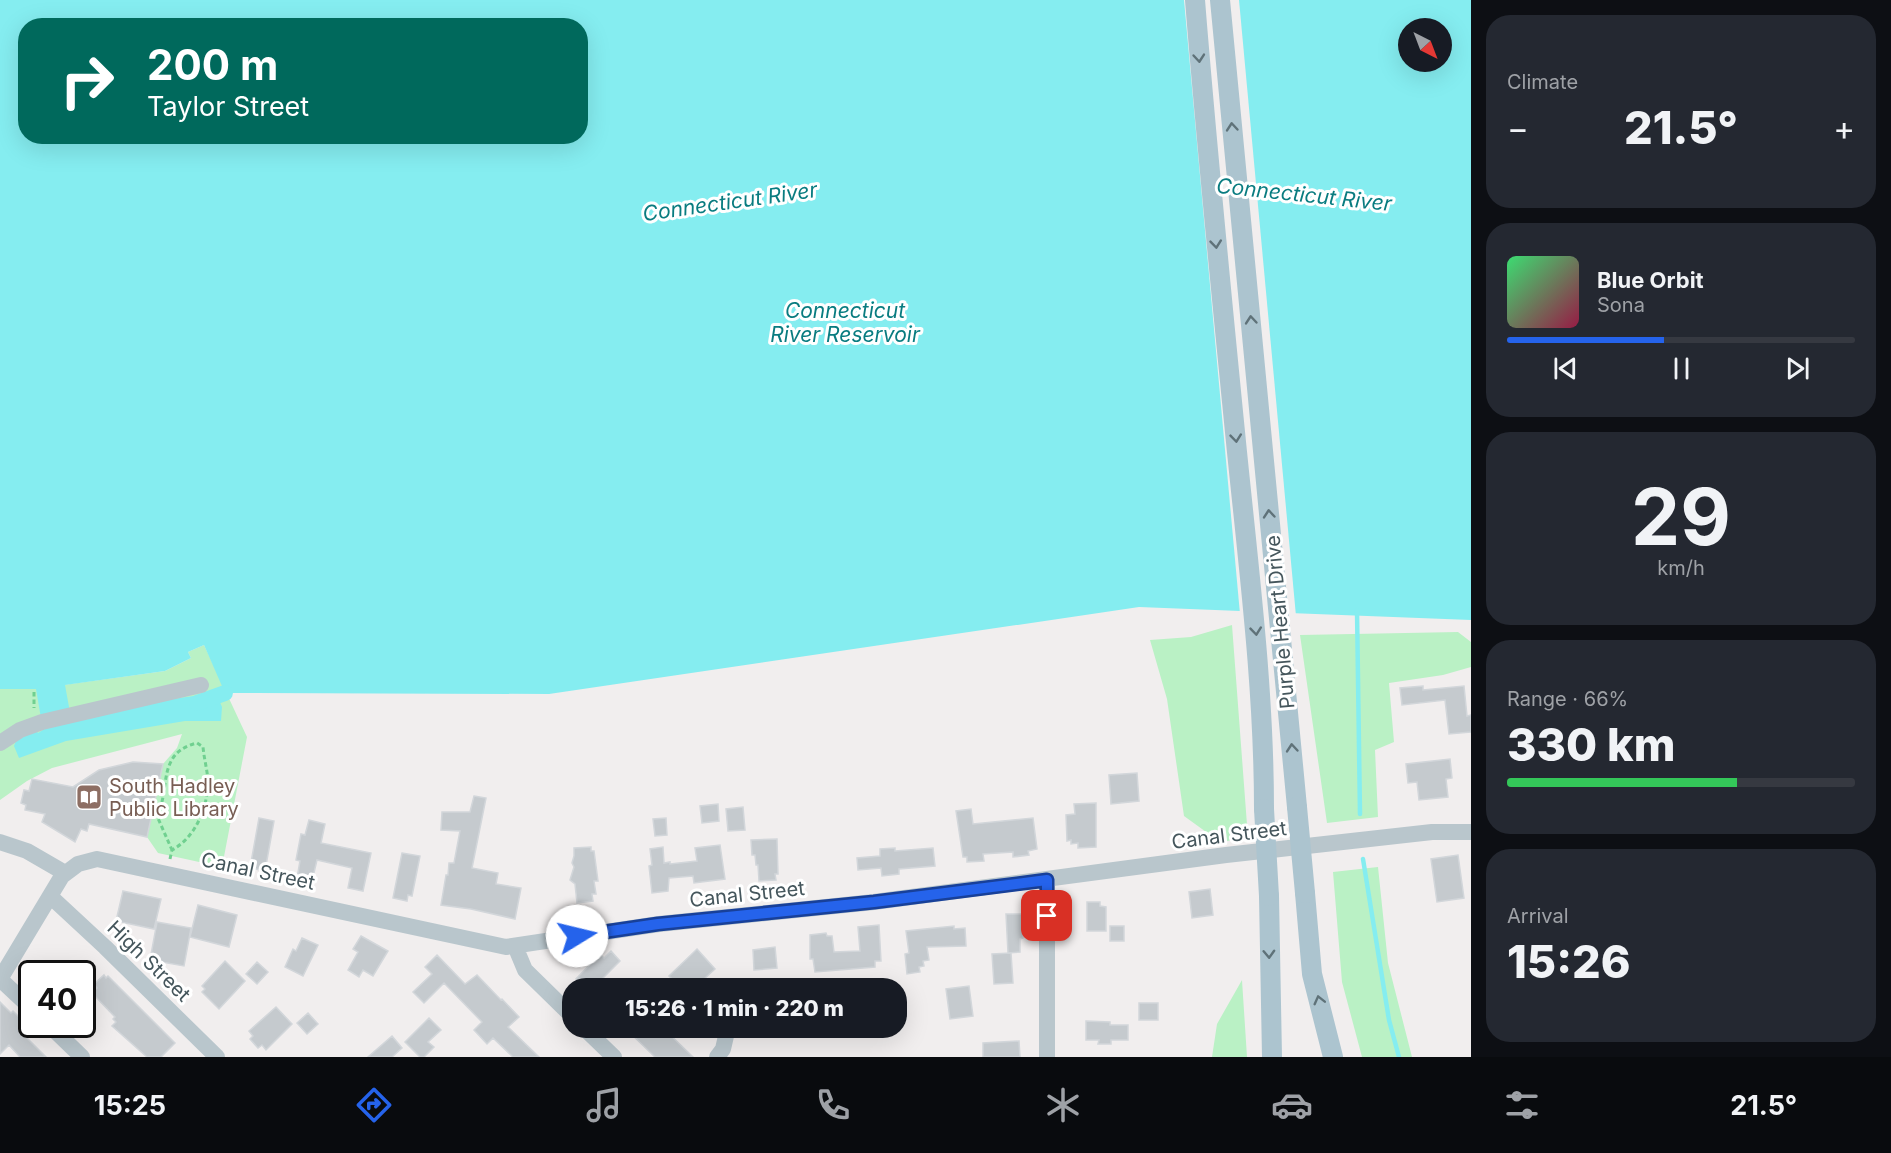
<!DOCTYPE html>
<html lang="en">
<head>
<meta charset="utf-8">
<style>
  body { margin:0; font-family:Inter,sans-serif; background:#242831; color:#f1f3f6; height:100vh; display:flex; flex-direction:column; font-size:22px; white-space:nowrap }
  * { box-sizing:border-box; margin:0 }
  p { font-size:20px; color:#9ea1a6 }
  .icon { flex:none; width:33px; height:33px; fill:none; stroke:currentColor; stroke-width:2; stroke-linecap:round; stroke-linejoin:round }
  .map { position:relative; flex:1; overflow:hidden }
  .sheet { display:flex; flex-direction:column; gap:15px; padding:15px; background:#0d0f14; width:420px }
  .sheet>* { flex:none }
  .banner { position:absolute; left:18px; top:18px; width:570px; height:126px; border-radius:24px; box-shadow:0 6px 24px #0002; background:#00695c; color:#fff; overflow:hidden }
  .needle { width:39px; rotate:138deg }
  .buttons { position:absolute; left:1398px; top:18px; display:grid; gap:12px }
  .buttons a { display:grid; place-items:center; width:54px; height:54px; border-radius:50%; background:#171b24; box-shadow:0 6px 24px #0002; font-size:30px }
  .speed { position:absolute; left:18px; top:960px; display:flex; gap:12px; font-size:30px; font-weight:700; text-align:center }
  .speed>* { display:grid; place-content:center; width:78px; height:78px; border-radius:50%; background:#171b24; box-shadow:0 6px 24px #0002; line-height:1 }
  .speed .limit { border:3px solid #111; border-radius:9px; background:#fff; color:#111 }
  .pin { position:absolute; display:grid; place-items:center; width:51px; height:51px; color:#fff; margin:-26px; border-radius:12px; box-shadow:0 3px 9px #0006 }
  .me { position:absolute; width:66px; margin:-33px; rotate:81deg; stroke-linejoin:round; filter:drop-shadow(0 0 4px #0008) }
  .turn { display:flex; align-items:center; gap:21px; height:126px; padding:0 30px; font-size:27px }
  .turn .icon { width:78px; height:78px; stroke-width:2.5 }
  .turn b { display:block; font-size:42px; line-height:51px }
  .big { font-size:45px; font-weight:800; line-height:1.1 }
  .sheet .tile { flex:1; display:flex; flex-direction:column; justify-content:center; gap:9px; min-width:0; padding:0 21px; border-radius:24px; background:#242831 }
  .sheet .dial { align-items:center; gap:0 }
  .dial b { font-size:78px; line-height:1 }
  .song { display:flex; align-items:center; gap:18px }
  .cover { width:72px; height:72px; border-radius:9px; background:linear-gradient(135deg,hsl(140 70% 55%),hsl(340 70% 35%)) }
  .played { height:6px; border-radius:3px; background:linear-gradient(90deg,#2563eb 45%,#363941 45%) }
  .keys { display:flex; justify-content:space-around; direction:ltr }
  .heat { display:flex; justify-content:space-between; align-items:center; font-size:33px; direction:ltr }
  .charge { height:9px; border-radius:4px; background:linear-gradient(90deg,#34c759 66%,#363941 0) }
  .trip { position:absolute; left:562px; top:978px; width:345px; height:60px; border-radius:24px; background:#171b24; box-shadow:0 6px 24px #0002; font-weight:800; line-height:60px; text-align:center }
  .menu { display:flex; height:96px; justify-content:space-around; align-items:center; background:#090b0e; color:#9ea1a6 }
  .menu .icon { width:42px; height:42px }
  .menu .active { color:#2563eb }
  .menu b { font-size:27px; color:#f1f3f6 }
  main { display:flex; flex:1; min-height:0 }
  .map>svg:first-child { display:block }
</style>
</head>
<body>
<main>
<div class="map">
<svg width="1471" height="1057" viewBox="0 0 1471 1057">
  <rect width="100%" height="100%" fill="#f1eeee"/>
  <path fill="#baf1c5" d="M 1232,625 L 1248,838 L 1220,842 L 1184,816 L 1167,699 L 1150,640 L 1191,637 Z
    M 1458,632 L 1471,642 L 1471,667 L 1443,675 L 1389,683 L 1394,742 L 1375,750 L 1378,817 L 1327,823 L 1300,635 Z
    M 204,645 L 247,737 L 222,867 L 158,853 L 147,837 L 163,764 L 177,748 L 182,734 L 52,768 L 27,781 L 0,800 L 0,689 L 34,689 L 165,671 L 191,658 L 188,652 Z
    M 1378,867 L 1388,963 L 1412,1057 L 1362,1057 L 1342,982 L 1333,872 Z
    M 1242,980 L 1247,1057 L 1212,1057 L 1217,1024 Z"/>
  <path fill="#85edf0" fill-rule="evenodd" d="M 0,0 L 1471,0 L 1471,620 L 1139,607 L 549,694 L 225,693 L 204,645 L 188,652 L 191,658 L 165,671 L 65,685 L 71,718 L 165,700 L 216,693 L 222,707 L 221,721 L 185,721 L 66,741 L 19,758 L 14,746 L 16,741 L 36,730 L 38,733 L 43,730 L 36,689 L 0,689 ZM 26,26 L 580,26 L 580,136 L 26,136 ZM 1408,28 L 1442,28 L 1442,62 L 1408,62 Z"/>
  <path fill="#f1eeee" d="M 1184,0 L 1239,0 L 1296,616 L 1240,614 Z"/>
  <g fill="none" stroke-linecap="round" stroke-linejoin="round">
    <path stroke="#85edf0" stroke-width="4.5" d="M 1357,610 L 1360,814
      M 1363,859 L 1389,1020 L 1399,1057"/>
    <path stroke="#85edf0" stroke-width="16" d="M 197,703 L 225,693"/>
  </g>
  <path fill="#c5cace" stroke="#d2d6da" stroke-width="1.5" d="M 1423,686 L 1423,690 L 1464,686 L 1467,716 L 1471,715 L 1471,732 L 1449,734 L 1445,700 L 1402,705 L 1400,688 Z
    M 1450,759 L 1452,778 L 1446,779 L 1448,797 L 1419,800 L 1417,782 L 1408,783 L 1406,764 Z
    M 133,762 L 163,764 L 147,837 L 89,824 L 87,831 L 81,829 L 75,842 L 42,822 L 45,814 L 25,810 L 26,805 L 21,803 L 24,790 L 29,791 L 32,779 L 73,787 L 99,770 Z
    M 1137,773 L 1139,801 L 1111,804 L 1109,775 Z
    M 474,796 L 486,798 L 472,868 L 498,873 L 496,884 L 521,888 L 515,919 L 471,909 L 441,905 L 446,875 L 448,875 L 449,863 L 454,863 L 460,831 L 441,830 L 442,812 L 470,812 Z
    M 1096,803 L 1096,847 L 1078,848 L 1078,843 L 1071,844 L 1071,840 L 1067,841 L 1066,815 L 1075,814 L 1074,804 Z
    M 718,804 L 719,821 L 702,823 L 700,806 Z
    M 743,807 L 745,830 L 728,831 L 726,809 Z
    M 971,809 L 973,824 L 1033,818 L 1037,849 L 1028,851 L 1029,855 L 1013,857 L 1013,852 L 983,854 L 984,861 L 967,862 L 967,857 L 963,857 L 956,811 Z
    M 259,818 L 274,821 L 265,871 L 250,868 Z
    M 666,818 L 667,835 L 655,836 L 653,819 Z
    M 309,820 L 325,824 L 321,843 L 371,853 L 363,891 L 348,888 L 352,868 L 317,860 L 312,881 L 297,878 L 300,861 L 296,860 L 301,834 L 305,835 Z
    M 777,839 L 778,874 L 775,874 L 776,880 L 759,881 L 758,865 L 756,865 L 755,855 L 752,855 L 751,840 Z
    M 720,845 L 725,879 L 694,883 L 693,876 L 669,878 L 668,891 L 652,893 L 649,866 L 652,865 L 650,849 L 663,847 L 664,863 L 670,862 L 670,864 L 697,861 L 695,848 Z
    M 591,847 L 591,851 L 594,851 L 598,881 L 594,881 L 596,894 L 592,894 L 593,901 L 577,903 L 575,884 L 570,880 L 574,867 L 572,863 L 574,856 L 574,848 Z
    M 895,848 L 895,851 L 933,848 L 935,866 L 899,869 L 899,874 L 882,876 L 881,868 L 858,870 L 857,858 L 880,856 L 880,849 Z
    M 402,853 L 420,856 L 412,896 L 408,895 L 407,901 L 393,898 Z
    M 1458,855 L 1464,898 L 1437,902 L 1431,859 Z
    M 1210,889 L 1213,915 L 1192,918 L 1189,892 Z
    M 123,891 L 161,899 L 154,929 L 116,921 Z
    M 1087,902 L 1100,902 L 1100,906 L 1106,907 L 1106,931 L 1087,931 Z
    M 198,905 L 237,915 L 229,947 L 190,937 Z
    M 1006,914 L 1022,914 L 1023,938 L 1020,939 L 1020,952 L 1008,953 Z
    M 157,922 L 191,928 L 184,966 L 150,960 Z
    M 879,925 L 881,961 L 875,961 L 875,967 L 815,972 L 813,959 L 810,959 L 810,935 L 826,933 L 827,936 L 832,936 L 834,952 L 860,951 L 858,927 Z
    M 954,926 L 954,929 L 965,928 L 966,946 L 927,947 L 929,960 L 923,961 L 924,966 L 919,967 L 920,972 L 907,974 L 905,954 L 909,953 L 906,931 Z
    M 1110,926 L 1124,926 L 1124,941 L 1110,941 Z
    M 361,936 L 388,951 L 373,976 L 363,970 L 359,977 L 348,970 L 358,952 L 353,949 Z
    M 302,938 L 318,945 L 303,976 L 285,967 L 293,949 L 296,951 Z
    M 775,947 L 777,968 L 754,970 L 753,950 Z
    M 697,949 L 715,969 L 694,988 L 681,988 L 669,976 Z
    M 611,951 L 620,961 L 593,988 L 586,988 L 576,979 L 600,954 L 604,958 Z
    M 1011,953 L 1013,983 L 994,984 L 992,954 Z
    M 437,955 L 465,984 L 477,975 L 501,1000 L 502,999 L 519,1017 L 508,1027 L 539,1057 L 513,1057 L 493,1038 L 487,1044 L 474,1030 L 482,1022 L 444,983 L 424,1003 L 413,992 L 432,974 L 425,967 Z
    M 225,961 L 245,981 L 219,1009 L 202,992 L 205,989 L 202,986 Z
    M 257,962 L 268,972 L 257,984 L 246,974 Z
    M 104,975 L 106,978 L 108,976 L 175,1043 L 161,1057 L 147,1057 L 112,1026 L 116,1022 L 113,1019 L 115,1017 L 92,993 L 97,988 L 94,984 Z
    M 969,986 L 973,1016 L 950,1019 L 946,989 Z
    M 0,1002 L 11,1013 L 13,1011 L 25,1023 L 22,1025 L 28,1031 L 24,1035 L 46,1057 L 20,1057 L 9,1045 L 0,1054 Z
    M 1139,1003 L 1158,1003 L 1158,1020 L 1139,1020 Z
    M 276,1007 L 292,1024 L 266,1050 L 262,1045 L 258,1048 L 250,1039 L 253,1036 L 249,1031 Z
    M 308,1013 L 318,1024 L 307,1034 L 297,1023 Z
    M 429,1018 L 441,1030 L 428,1042 L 434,1047 L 424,1057 L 420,1057 L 405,1042 Z
    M 1086,1021 L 1110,1022 L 1110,1025 L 1128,1025 L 1128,1040 L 1111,1040 L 1111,1044 L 1098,1044 L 1099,1040 L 1086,1040 Z
    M 625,1028 L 663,1028 L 693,1057 L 655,1057 Z
    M 392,1036 L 402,1048 L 392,1057 L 368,1057 Z
    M 1019,1041 L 1020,1057 L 983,1057 L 983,1043 Z"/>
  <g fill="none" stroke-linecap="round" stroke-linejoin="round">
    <path stroke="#70d090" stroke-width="3" stroke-dasharray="4.5 3" stroke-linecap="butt" d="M 34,692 L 34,708
      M 170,859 L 172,850 C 196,837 208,807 208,780 C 207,769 204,758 203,747 L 197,743 C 156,753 171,789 157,816 L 172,850"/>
    <path stroke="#b9c6cc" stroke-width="16" d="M 0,743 L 20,730 L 42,722 L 201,685
      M 0,842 L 27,851 L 65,873
      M 1047,880 L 1047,1057
      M 50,896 L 105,947 L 217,1057
      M 515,946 L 525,970 L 573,1017
      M 0,979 L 62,876 L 78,864 L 97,859 L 506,947 L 659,924 L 874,902 L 1226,855 L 1432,832 L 1471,832
      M 0,979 L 32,1009
      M 48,1024 L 82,1057
      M 584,1028 L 614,1057
      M 717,1057 L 723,1049 L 726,1036"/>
    <path stroke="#acc4cf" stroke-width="20" d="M 1195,0 C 1207,151 1222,301 1237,452 C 1249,571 1264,689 1264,809
      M 1220,0 L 1297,807
      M 1305,893 L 1312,974 L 1333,1057
      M 1269,896 L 1272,1057"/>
    <path stroke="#acc4cf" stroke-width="20" d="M 1297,807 L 1305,893
      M 1264,809 L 1269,896"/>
  </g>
  <defs><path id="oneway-chevron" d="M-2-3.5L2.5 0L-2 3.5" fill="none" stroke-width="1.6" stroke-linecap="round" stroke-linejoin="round" transform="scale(1.5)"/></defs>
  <g stroke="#5f7279">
    <use href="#oneway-chevron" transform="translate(1199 58) rotate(85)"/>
    <use href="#oneway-chevron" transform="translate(1232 127) rotate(-95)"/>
    <use href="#oneway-chevron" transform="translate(1216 244) rotate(84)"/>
    <use href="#oneway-chevron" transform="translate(1251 320) rotate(-95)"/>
    <use href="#oneway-chevron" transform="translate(1236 438) rotate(84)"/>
    <use href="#oneway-chevron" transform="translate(1269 514) rotate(-95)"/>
    <use href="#oneway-chevron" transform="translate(1256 631) rotate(84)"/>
    <use href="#oneway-chevron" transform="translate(1292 748) rotate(-95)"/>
    <use href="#oneway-chevron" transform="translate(1269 954) rotate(88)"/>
    <use href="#oneway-chevron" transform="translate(1319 1000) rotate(-104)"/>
  </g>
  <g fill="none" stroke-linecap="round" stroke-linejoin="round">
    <defs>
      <path id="route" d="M 577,936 L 658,924 L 874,902 L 1047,880 L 1047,916"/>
    </defs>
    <use href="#route" stroke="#184099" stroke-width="15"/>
    <use href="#route" stroke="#2563eb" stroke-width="10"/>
  </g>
  <defs>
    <symbol id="library-square" viewBox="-11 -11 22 22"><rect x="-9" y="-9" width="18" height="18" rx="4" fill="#8d6e63" stroke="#fff"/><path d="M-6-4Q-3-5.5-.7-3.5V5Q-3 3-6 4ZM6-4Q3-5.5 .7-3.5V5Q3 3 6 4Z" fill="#fff"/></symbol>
  </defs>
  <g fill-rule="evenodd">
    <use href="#library-square" x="74" y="782" width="30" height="30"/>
  </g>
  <g text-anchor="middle" stroke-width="6" stroke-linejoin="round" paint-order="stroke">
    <g font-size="20" fill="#45565c" stroke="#fff">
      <text transform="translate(1280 622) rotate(-95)" y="7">Purple Heart Drive</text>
      <text transform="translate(1229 835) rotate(-7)" y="7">Canal Street</text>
      <text transform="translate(258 871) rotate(12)" y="7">Canal Street</text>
      <text transform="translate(747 894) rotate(-6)" y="7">Canal Street</text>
      <text transform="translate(149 961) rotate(44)" y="7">High Street</text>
    </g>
    <g font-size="20" fill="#785e54" stroke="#fff" text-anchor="start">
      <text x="109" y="793">South Hadley<tspan x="109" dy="23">Public Library</tspan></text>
    </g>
    <g font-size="21" font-style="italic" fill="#097c80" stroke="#fff">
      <text transform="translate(1304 195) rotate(6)" y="7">Connecticut River</text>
      <text transform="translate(730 202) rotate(-8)" y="7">Connecticut River</text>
      <text x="845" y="318">Connecticut<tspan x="845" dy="24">River Reservoir</tspan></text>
    </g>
  </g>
</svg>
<div class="buttons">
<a><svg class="needle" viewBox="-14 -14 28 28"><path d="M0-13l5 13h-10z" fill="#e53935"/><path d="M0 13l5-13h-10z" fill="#9ea1a6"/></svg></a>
</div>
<div class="speed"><div class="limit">40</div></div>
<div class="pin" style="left:1047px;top:916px;background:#d93025"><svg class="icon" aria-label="arrive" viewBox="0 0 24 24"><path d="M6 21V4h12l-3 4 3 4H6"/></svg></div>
<svg class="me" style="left:577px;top:936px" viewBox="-20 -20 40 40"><circle r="19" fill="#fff"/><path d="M0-13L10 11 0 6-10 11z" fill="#2563eb"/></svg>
<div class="trip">15:26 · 1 min · 220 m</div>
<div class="banner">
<div class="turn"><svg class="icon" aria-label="right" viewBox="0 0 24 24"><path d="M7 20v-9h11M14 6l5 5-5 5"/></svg><div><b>200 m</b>Taylor Street</div></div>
</div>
</div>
<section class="sheet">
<div class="tile"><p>Climate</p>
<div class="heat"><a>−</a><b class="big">21.5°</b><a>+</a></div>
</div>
<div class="tile">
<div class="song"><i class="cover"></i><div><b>Blue Orbit</b><p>Sona</p></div></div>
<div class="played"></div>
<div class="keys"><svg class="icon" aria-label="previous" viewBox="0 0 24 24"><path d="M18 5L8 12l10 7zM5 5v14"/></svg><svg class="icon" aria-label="pause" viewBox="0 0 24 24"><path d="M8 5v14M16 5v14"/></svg><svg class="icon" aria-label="next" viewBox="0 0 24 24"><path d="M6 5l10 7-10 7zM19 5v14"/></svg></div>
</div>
<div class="tile dial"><b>29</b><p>km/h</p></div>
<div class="tile"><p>Range · 66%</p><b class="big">330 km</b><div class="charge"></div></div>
<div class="tile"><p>Arrival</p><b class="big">15:26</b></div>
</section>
</main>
<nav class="menu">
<b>15:25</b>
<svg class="icon active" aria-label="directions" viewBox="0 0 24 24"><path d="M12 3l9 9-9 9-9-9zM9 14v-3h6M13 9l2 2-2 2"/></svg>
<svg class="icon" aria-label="music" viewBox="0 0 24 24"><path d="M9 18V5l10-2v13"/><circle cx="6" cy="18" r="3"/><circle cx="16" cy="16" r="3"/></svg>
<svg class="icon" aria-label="phone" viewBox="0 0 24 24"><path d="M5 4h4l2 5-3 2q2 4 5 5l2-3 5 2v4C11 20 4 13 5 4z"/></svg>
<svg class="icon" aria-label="climate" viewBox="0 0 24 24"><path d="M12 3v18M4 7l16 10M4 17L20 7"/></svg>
<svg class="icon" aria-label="car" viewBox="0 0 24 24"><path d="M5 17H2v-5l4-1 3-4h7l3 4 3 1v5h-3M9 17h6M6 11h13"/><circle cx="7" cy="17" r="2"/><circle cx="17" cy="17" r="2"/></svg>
<svg class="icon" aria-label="filters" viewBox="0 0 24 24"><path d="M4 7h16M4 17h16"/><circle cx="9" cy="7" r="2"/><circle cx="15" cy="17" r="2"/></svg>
<b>21.5°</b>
</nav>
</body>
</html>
